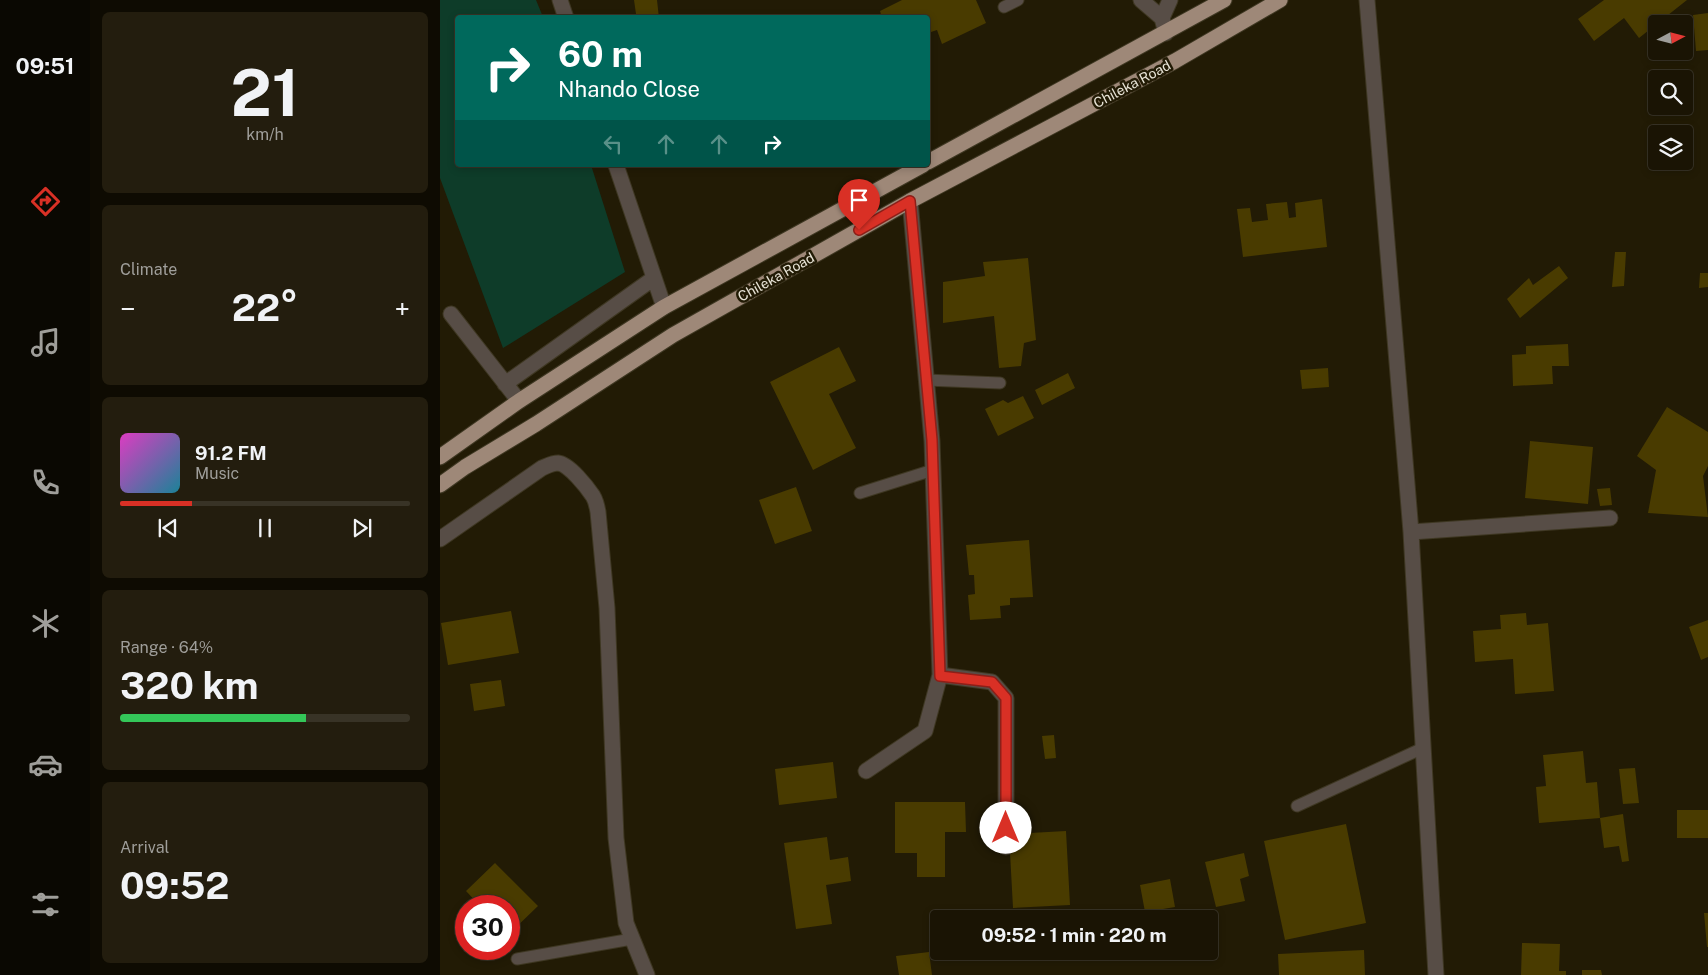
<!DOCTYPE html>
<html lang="en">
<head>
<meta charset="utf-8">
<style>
  body { margin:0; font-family:"Public Sans",sans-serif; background:#231d0e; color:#f1f3f6; height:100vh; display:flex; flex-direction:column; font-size:19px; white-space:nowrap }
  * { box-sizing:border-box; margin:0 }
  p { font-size:16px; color:#9f9e9a }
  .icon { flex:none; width:28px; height:28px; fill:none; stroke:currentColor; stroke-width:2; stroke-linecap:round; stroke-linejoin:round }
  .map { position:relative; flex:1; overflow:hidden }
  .panel { display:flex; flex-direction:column; gap:12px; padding:12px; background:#0e0b02; width:350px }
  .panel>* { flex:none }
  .banner { position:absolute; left:15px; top:15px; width:475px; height:152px; border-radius:5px; box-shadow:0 2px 8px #0003,0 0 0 1px #383326; background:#00695c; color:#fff; overflow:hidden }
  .needle { width:32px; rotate:83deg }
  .tools { position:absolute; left:1208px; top:15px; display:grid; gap:10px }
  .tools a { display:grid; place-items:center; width:45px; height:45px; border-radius:5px; background:#1a1404; box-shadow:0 2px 8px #0003,0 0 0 1px #383326; font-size:25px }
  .speed { position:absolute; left:15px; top:895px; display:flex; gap:10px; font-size:25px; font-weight:700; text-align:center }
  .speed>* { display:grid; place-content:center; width:65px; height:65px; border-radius:50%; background:#1a1404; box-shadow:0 2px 8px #0003,0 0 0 1px #383326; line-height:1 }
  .speed .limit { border:8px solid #d22; background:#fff; color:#111 }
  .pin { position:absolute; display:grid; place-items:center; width:42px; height:42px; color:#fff; margin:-51px -21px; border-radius:50% 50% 50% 0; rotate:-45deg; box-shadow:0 0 5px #0007 }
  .pin .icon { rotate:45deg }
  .me { position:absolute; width:55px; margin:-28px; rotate:0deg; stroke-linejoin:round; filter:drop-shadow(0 0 4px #0008) }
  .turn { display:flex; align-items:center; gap:18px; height:105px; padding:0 20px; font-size:22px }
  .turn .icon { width:65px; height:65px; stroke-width:2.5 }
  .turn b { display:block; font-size:35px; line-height:42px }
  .lanes { display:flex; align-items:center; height:48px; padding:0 20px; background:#0003; justify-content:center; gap:25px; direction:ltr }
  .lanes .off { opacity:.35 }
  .big { font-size:38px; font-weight:700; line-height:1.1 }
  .panel .tile { flex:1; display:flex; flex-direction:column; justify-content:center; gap:8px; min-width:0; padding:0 18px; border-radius:8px; background:#231d0e }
  .panel .dial { align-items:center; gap:0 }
  .dial b { font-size:65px; line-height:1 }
  .song { display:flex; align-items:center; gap:15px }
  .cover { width:60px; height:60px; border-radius:8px; background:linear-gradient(135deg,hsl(310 70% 55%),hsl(190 70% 35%)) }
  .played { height:5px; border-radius:2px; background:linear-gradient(90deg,#d93025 25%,#383326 25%) }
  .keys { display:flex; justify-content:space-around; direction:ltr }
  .heat { display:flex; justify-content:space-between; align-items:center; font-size:28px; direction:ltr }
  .charge { height:8px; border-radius:4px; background:linear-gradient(90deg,#34c759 64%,#383326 0) }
  .trip { position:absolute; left:490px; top:910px; width:288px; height:50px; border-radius:5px; background:#1a1404; box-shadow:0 2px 8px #0003,0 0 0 1px #383326; font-weight:700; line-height:50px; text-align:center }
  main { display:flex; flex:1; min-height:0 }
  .menu { display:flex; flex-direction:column; width:90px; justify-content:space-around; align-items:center; background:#0a0802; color:#9f9e9a }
  .menu .icon { width:35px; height:35px }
  .menu .on { color:#d93025 }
  .menu b { font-size:22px; color:#f1f3f6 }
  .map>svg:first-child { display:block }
</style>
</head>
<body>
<main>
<nav class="menu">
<b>09:51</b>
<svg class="icon on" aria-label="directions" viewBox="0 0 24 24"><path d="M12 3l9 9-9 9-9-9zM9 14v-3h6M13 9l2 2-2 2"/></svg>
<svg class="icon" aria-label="music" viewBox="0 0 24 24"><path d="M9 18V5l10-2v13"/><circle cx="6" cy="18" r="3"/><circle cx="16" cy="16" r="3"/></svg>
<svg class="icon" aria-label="phone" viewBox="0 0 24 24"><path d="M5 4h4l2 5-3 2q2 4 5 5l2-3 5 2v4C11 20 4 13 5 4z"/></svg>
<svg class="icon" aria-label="climate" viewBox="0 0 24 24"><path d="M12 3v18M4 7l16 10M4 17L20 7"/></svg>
<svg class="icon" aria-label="car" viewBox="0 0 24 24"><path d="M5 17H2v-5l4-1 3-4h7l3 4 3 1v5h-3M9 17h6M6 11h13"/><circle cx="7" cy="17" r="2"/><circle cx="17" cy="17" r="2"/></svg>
<svg class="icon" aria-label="filters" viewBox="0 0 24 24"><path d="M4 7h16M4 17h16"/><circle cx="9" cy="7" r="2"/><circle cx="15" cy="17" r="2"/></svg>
</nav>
<section class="panel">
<div class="tile dial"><b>21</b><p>km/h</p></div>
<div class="tile"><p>Climate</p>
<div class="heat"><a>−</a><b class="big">22°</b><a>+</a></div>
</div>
<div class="tile">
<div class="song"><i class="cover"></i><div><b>91.2 FM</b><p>Music</p></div></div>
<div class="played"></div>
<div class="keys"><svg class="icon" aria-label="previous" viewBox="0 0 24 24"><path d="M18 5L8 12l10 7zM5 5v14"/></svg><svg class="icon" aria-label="pause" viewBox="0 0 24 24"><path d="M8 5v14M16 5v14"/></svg><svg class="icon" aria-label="next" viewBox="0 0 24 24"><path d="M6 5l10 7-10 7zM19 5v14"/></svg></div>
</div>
<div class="tile"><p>Range · 64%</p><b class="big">320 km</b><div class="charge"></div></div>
<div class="tile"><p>Arrival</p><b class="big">09:52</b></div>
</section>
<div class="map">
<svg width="1268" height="975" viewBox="0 0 1268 975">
  <rect width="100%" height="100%" fill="#221b05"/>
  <path fill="#0e3c29" d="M 0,0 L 96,0 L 103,17 L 18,18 L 18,165 L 151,165 L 185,272 L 63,348 L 0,178 Z"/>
  <path fill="#493b00" d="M 194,0 L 217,0 L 219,18 L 181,18 L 181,16 L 196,14 Z
    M 462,0 L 536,0 L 546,23 L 502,44 L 497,30 L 488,33 L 488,18 L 442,18 L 440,11 Z
    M 1164,0 L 1247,0 L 1199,38 L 1184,18 L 1154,41 L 1138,19 Z
    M 1268,13 L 1268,50 L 1256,51 L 1253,15 Z
    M 882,199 L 887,247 L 803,257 L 797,209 L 810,208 L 812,222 L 828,220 L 826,204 L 847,202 L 849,218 L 856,217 L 855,203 Z
    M 1175,252 L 1186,252 L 1184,286 L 1172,287 Z
    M 588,258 L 596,340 L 584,343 L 581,366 L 559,368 L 554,316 L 503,323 L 503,282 L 545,276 L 543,262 Z
    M 1119,266 L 1128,278 L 1080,318 L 1067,299 L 1089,278 L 1093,285 Z
    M 1260,273 L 1268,273 L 1268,287 L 1259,288 Z
    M 1128,344 L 1129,366 L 1112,366 L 1113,384 L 1073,386 L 1072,355 L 1086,354 L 1086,346 Z
    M 399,347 L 416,381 L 389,394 L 416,448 L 373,470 L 330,382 Z
    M 888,368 L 889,387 L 862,389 L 860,370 Z
    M 628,373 L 635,388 L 602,405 L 595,390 Z
    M 583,396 L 594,418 L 558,436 L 545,409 L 563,400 L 568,403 Z
    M 1227,407 L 1268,432 L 1268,466 L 1263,476 L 1268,517 L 1208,513 L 1216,470 L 1197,456 Z
    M 1090,441 L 1153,447 L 1148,504 L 1085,498 Z
    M 356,487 L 372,531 L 335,544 L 319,500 Z
    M 1170,488 L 1172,505 L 1160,506 L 1157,489 Z
    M 589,540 L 593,597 L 570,598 L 570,605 L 560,606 L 561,618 L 530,620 L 528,595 L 535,594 L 534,575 L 529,575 L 526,545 Z
    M 71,611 L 79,653 L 8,665 L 1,623 Z
    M 1086,613 L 1087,625 L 1108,623 L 1114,691 L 1075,694 L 1073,659 L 1035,662 L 1033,631 L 1061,629 L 1060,615 Z
    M 1268,620 L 1268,657 L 1261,660 L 1249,627 Z
    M 61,680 L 65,706 L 34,711 L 30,684 Z
    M 614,735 L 616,758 L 605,759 L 602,736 Z
    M 1143,751 L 1146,783 L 1157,782 L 1160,818 L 1099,823 L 1096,787 L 1106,786 L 1103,755 Z
    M 393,762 L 397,798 L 339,805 L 335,769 Z
    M 1195,768 L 1199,803 L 1183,804 L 1179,769 Z
    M 455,802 L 525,802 L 526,832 L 505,832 L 505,877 L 477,877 L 477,853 L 455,853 Z
    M 1237,810 L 1268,810 L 1268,838 L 1237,838 Z
    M 1183,814 L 1189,861 L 1182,862 L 1179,846 L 1164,848 L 1160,818 Z
    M 906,824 L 926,923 L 845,940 L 824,841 Z
    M 626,831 L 630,905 L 573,908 L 569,834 Z
    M 387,837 L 390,860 L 408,857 L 411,881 L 386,885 L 392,924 L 356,929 L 344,843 Z
    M 804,853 L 809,876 L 800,879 L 805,901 L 776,907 L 765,862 Z
    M 55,863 L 98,906 L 69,934 L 69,906 L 40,906 L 26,891 Z
    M 730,879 L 735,907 L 705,912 L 700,885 Z
    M 1264,913 L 1268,913 L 1268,947 L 1267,947 Z
    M 590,916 L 590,919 L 576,919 L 576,917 Z
    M 1082,943 L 1120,944 L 1119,971 L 1126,971 L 1126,975 L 1081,975 Z
    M 924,950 L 925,975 L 839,975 L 838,954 Z
    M 489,952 L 492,975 L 459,975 L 456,956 Z
    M 1142,970 L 1161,970 L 1162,975 L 1142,975 Z"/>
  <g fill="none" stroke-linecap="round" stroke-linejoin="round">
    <defs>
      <path id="service" d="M 564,7 L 578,0
        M 486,380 L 560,383
        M 420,493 L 493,470
        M 857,806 L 983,748
        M 77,959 L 192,939"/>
      <path id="minor" d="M 120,0 L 126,18
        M 701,0 L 722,18 L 726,33
        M 927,0 L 971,532 L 996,975
        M 722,18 L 730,0
        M 176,165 L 224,307
        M 11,314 L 79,401
        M 65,384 L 214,278
        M 971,532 L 1170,518
        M 0,539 L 102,468 C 107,466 112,463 118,463 C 129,464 147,487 153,496 C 156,501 157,506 158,512 L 167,608 L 176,838 L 186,923 L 207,975
        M 500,675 L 552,682 L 566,698 L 566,847
        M 426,771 L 485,731 L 500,675 L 492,441 L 470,201"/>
      <path id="trunk" d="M 488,162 L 784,0
        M 0,457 L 79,401 L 224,307 L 483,165
        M 0,485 L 25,467 L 96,424 L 233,335 L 470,201 L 735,61 L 840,0"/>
    </defs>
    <use href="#service" stroke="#3e3722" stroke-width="13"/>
    <use href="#minor" stroke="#3e3722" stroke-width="17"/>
    <use href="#trunk" stroke="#3e3722" stroke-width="17"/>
    <use href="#service" stroke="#574d46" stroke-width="11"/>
    <use href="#minor" stroke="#574d46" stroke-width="15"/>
    <use href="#trunk" stroke="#9e8878" stroke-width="15"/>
  </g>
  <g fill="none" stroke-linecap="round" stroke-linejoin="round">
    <defs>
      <path id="route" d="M 419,230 L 470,201 L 492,440 L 500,676 L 552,682 L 566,698 L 566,828"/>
    </defs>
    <use href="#route" stroke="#8d1f18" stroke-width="12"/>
    <use href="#route" stroke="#d93025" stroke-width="9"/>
  </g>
  <g text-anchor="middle" stroke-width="5" stroke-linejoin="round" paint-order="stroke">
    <g font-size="14" fill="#e8e4d7" stroke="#221b05">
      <text transform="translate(692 84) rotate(-28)" y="5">Chileka Road</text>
      <text transform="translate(336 277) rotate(-29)" y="5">Chileka Road</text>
    </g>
  </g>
</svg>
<div class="tools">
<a><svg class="needle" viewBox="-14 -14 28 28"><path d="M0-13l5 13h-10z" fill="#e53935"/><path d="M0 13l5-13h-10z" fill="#9f9e9a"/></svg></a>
<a><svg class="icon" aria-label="search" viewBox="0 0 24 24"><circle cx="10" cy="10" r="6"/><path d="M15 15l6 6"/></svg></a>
<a><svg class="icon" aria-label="layers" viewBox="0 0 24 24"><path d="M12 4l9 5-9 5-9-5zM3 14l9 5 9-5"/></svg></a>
</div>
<div class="speed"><div class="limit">30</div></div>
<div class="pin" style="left:419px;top:230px;background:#d93025"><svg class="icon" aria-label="arrive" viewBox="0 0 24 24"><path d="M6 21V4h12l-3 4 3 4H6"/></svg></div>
<svg class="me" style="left:566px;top:828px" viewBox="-20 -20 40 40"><circle r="19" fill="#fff"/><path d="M0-13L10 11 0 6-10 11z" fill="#d93025"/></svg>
<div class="trip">09:52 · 1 min · 220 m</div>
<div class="banner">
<div class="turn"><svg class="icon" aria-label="right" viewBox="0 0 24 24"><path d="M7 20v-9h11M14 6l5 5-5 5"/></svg><div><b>60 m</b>Nhando Close</div></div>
<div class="lanes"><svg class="icon off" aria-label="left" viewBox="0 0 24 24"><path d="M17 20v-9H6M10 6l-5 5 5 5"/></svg><svg class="icon off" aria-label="ahead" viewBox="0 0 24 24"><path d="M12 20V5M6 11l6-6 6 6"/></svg><svg class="icon off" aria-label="ahead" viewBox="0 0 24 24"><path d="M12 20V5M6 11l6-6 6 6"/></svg><svg class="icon" aria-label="right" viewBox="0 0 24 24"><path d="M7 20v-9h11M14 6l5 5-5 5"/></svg></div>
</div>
</div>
</main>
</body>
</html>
